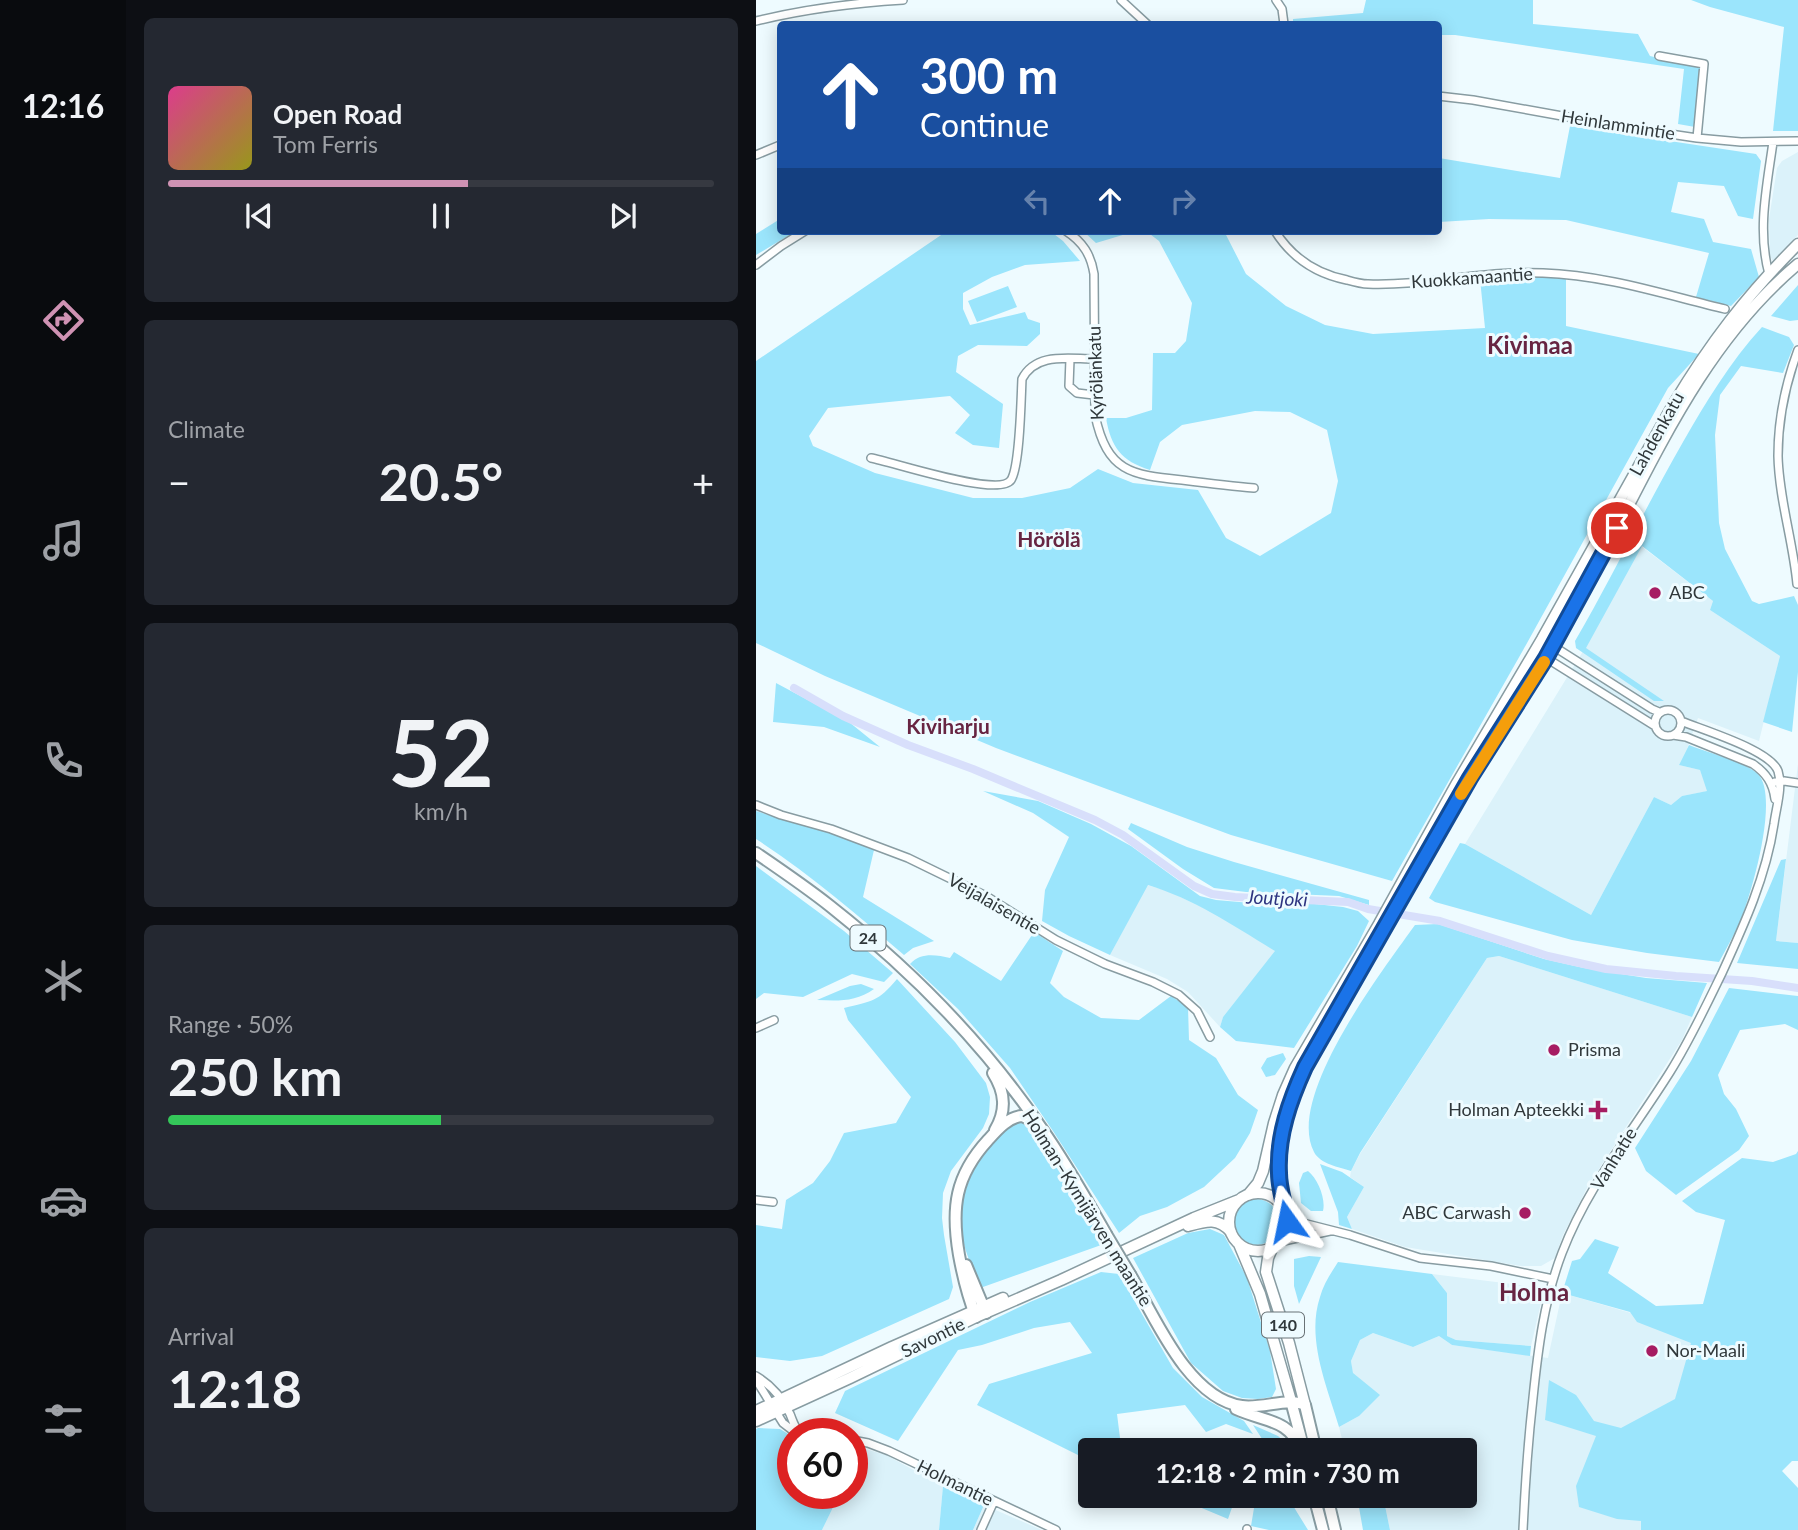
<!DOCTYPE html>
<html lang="en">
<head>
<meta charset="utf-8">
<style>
  body { margin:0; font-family:Lato,sans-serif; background:#242831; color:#f1f3f6; height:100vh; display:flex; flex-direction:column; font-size:26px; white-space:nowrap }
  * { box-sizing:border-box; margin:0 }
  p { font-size:23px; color:#9ea1a6 }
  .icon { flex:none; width:38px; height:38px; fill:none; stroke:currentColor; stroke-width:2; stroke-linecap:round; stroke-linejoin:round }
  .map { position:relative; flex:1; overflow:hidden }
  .side { display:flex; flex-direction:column; gap:18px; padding:18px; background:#0d0f14; width:630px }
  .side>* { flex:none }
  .top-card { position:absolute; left:21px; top:21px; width:665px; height:214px; border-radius:7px; box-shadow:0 4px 18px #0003; background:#1a4fa0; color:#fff; overflow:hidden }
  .speed { position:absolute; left:21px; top:1418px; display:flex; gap:14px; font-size:35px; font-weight:700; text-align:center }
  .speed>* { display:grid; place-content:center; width:91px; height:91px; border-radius:50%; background:#171b24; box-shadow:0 4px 18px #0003; line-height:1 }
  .speed .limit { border:10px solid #d22; background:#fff; color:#111 }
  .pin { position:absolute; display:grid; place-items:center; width:60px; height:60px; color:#fff; margin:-30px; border:4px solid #fff; border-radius:50%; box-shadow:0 2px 7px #0007 }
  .me { position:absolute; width:77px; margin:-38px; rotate:348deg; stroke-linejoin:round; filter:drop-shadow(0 0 5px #0008) }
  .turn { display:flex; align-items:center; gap:24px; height:147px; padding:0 28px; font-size:32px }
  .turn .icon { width:91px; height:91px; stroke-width:2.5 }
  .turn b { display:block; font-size:49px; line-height:60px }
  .lanes { display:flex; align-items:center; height:66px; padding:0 28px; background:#0003; justify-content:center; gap:35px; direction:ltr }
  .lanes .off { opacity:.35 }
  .big { font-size:52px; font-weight:700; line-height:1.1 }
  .side .tile { flex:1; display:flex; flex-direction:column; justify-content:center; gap:10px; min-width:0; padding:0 24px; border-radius:10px; background:#242831 }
  .side .dial { align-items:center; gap:0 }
  .dial b { font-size:91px; line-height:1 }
  .song { display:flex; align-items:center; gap:21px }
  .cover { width:84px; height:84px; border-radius:10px; background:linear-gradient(135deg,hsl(330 70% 55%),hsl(60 70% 35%)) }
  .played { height:7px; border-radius:4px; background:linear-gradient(90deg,#cf92b3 55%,#363941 55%) }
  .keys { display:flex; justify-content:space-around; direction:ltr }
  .heat { display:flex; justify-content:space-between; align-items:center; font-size:38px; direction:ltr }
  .charge { height:10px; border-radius:5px; background:linear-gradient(90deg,#34c759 50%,#363941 0) }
  .trip { position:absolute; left:322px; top:1438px; width:399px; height:70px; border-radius:7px; background:#171b24; box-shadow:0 4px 18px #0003; font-weight:700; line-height:70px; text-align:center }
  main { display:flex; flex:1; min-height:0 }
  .menu { display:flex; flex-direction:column; width:126px; justify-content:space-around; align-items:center; background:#090b0e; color:#9ea1a6 }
  .menu .icon { width:49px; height:49px }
  .menu .on { color:#cf92b3 }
  .menu b { font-size:32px; color:#f1f3f6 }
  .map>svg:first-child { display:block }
</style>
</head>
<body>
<main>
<nav class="menu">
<b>12:16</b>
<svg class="icon on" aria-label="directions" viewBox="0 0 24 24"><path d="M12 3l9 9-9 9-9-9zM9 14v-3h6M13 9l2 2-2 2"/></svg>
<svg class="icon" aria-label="music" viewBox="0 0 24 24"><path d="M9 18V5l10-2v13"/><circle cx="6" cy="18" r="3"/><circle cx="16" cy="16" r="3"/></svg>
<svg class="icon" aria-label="phone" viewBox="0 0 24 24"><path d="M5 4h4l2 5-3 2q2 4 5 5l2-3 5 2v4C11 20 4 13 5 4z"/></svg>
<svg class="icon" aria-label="climate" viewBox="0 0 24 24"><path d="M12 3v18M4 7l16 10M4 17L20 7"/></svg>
<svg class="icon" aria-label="car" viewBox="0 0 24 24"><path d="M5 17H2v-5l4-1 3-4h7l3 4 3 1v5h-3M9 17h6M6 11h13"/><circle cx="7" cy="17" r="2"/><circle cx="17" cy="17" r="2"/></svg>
<svg class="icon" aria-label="filters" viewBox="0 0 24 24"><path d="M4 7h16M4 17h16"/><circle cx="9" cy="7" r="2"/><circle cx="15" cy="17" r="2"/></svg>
</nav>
<section class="side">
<div class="tile">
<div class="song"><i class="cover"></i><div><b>Open Road</b><p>Tom Ferris</p></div></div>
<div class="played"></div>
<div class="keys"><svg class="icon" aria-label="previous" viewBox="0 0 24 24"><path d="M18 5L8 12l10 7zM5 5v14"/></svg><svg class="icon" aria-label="pause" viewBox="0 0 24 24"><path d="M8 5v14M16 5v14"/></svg><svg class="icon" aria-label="next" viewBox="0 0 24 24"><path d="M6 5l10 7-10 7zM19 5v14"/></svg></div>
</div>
<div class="tile"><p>Climate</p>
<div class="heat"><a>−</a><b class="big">20.5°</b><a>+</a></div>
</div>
<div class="tile dial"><b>52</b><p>km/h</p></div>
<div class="tile"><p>Range · 50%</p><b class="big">250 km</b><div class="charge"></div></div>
<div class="tile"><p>Arrival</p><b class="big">12:18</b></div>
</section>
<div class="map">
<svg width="1042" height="1530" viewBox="0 0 1042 1530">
  <rect width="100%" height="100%" fill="#eefbff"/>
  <path fill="#dbf2fa" d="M 1042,152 L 1042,235 L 1017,261 L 1014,256 L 1013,219 L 1021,168 L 1026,161 Z
    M 885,546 L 957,601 L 954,610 L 1024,656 L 1003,741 L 942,718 L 931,749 L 923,765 L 944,770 L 952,791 L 926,796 L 915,805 L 898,797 L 835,915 L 709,844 L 829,648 Z
    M 1042,764 L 1042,943 L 1020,941 Z
    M 391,885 L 412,891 L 458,913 L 520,951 L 467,1017 L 464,1027 L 432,992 L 411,979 L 354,955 Z
    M 743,956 L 936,1017 L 926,1040 L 832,1186 L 807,1235 L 799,1258 L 785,1266 L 765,1266 L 649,1247 L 596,1229 L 591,1217 L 608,1187 L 594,1177 L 595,1171 L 604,1154 L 731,958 Z
    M 676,1274 L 779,1287 L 785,1291 L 787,1294 L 775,1346 L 700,1340 L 691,1336 L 691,1293 Z
    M 806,1293 L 951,1335 L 900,1530 L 634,1530 L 627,1496 L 709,1496 L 709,1451 L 589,1451 L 583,1427 L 603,1416 L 595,1361 L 604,1340 L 617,1333 L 657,1347 L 683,1336 L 696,1345 L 792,1358 Z
    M 106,1448 L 130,1455 L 187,1486 L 183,1530 L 66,1530 L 84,1493 L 96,1493 L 96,1467 Z
    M 228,1505 L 286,1530 L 217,1530 Z"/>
  <path fill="#9be5fc" d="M 610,0 L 777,0 L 777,24 L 882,34 L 894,56 L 944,68 L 939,127 L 922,124 L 928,69 L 699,35 L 683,35 L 682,24 L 537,24 L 537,19 L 607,13 Z
    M 935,0 L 1042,0 L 1042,131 L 1017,131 L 1028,27 L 954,7 Z
    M 814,126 L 1000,154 L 1005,161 L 997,219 L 982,216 L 968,186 L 922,182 L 915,212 L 948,219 L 957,242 L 995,249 L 1003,277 L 975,306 L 940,297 L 953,253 L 810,220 L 733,219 L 683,222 L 683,158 L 804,178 Z
    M 24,219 L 24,231 L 40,231 L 0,255 L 0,234 Z
    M 191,231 L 294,231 L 307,241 L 324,261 L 269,265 L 236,277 L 207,293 L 207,309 L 214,325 L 269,312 L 272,319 L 284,323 L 284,334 L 271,346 L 222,345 L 202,356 L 200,372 L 247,404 L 243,448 L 217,445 L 199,433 L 214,415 L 194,396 L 72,408 L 53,436 L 57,446 L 119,473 L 217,498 L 266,498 L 314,488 L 342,469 L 377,483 L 442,490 L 470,538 L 504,556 L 575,513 L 582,481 L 571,430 L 534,412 L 499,411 L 426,425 L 404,442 L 394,470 C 365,461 355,447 350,418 L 370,418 L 396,410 L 397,353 L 419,353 L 430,341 L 436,303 L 403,241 L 390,231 L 468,231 L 490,274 L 530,306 L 569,325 L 617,334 L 729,328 L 724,279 C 753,275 781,276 810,279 L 810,326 L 943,354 L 912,388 L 766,652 L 636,881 L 475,835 L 240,748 L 69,676 L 0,643 L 0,361 Z
    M 327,231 L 380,231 L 340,243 Z
    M 1042,285 L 1042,320 L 1034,321 L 1015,316 Z
    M 252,286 L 261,307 L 221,322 L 212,301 Z
    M 1006,327 L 1033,337 L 1038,345 L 1027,373 L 985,366 L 964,395 L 959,435 L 963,523 L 969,549 L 996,601 L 1003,604 L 1038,596 L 1042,605 L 1042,672 L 1036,732 L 1007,722 L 1024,656 L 954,610 L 957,601 L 886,546 L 830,648 L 908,701 L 898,701 L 820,648 L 819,641 C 857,576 889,508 927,442 C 950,402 974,362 1006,327 Z
    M 20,683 L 93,722 L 124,747 L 68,727 L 17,722 Z
    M 933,745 C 950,752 989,762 1002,774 C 1024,797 995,896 983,924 C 977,937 970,949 963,962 L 891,953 L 816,940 L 679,902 L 673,898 L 704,843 L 709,844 L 835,915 L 898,797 L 915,805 L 926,796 L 951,791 L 944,770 L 923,765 Z
    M 227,791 L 282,801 L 335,824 L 375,846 L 444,896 L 460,900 L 495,903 L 559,904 L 587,907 L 602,911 L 613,921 L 601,946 L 538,1048 L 480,1041 L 464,1027 L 467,1017 L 519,951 C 478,926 438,899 392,885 L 354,955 L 313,936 L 286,921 L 289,890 L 313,837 L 277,813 Z
    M 0,811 L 28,820 L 76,833 L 118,850 L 107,897 L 178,941 L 157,948 L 148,955 C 100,914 53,873 0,839 Z
    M 375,823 L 431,847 L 478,862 L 613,900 L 613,905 L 583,896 L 490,892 L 458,888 L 427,869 L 372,829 Z
    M 1030,859 L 1020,941 L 1042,943 L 1042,969 L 981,963 L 1025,860 Z
    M 0,866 L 88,931 L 137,973 L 128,982 L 96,974 L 47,997 L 8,993 L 0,999 Z
    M 682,924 L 788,959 L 828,968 L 890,978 L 951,983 L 936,1017 L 743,956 L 731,958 L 604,1153 L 595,1171 C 583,1167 564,1164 558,1152 C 529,1097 627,970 659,925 Z
    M 278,932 L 307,951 L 294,983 L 308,997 L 345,1018 L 383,1020 L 415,996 L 432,1007 L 433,1040 L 460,1058 L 482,1095 L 502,1110 L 494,1133 L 479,1158 L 448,1187 L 411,1207 L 384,1216 L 363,1233 L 297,1131 L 254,1068 L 202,1009 L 154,964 C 165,952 180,955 194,958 L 198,952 L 245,981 Z
    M 141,979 L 199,1042 L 230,1083 L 234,1097 L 233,1114 L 227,1128 L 195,1171 L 187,1193 L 186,1218 L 188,1235 L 197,1287 L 193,1299 L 66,1356 L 34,1361 L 0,1357 L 0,1225 L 26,1229 L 30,1200 L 57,1183 L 74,1161 L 88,1133 L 140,1123 L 155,1097 L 92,1020 L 88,1008 C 116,1001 122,1002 141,979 Z
    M 105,984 L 118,989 C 100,1002 82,1001 61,1000 L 94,986 Z
    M 973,988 L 1042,996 L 1042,1030 L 1029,1024 L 984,1030 L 962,1075 L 968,1094 L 980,1109 L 993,1136 L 983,1150 L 920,1195 L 890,1171 L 879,1148 L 935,1061 Z
    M 527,1053 L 530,1059 L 519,1075 L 510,1077 L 505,1068 L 511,1058 Z
    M 260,1121 L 270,1121 L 277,1127 L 348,1244 L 227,1287 L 224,1286 C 217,1269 209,1253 206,1235 C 199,1189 226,1148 260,1121 Z
    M 1042,1151 L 1042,1461 L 1036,1461 L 1026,1471 L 1042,1488 L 1042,1530 L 885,1530 L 885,1521 L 861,1519 L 823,1507 L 820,1486 L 840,1436 L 789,1420 L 793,1380 L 820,1395 L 838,1421 L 865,1428 L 919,1399 L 935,1343 L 881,1322 L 874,1312 L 806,1293 L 816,1261 L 824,1259 L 839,1239 L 863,1247 L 852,1273 L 900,1306 L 947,1304 L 969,1220 L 940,1212 L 926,1201 L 986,1158 L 1017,1162 L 1040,1154 Z
    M 564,1164 L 586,1172 L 608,1187 L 591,1217 L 596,1229 L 583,1225 L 582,1212 Z
    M 552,1171 C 562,1179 570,1199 567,1211 L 555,1211 L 545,1203 L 543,1183 L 547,1173 Z
    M477 1222a23 23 0 1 1 46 0a23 23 0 1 1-46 0Z
    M 454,1229 L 468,1235 L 491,1278 L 514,1351 L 520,1389 L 516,1397 L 502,1399 L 486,1398 L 467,1391 L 435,1363 L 377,1258 L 432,1233 Z
    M 553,1256 L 565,1257 L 543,1304 L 538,1286 L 538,1259 Z
    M 582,1262 L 676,1274 L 691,1293 L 691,1336 L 700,1340 L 775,1346 L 774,1356 L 696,1345 L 683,1336 L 657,1347 L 617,1333 L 604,1340 L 595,1361 L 597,1373 L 624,1395 L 603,1416 L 583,1427 C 571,1386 550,1339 564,1297 C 567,1285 575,1273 582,1262 Z
    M 345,1272 L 363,1274 L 417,1368 L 446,1397 L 488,1421 L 497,1434 L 470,1424 L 450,1432 L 429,1405 L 361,1414 L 365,1446 L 351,1451 L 334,1451 L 334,1456 L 328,1458 L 221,1405 L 233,1384 L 336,1353 L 314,1322 L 278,1328 L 226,1345 L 202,1350 L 142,1441 L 79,1413 L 89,1391 L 274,1302 Z
    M 497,1425 L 522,1436 L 539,1451 L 514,1451 Z
    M 2,1428 L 24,1429 L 37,1437 L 37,1493 L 84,1493 L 66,1530 L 0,1530 L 0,1429 Z
    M 187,1486 L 228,1505 L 217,1530 L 183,1530 Z
    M 417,1496 L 480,1496 L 472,1519 Z
    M 500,1496 L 531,1496 L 552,1530 L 513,1530 L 495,1526 Z
    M 601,1496 L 627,1496 L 634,1530 L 607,1530 Z"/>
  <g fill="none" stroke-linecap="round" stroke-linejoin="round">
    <path stroke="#d8dffb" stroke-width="8" d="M 38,688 L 87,716 L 152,745 L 217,769 L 339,820 L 367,835 L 438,886 L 456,894 L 479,897 L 592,902 L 612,909 L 684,921 L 792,956 L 850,969 L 920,976 L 996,981 L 1042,988"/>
    <defs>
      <path id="minor" d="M 365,0 L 391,24
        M 520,0 L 526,9 L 528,24
        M 0,21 C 49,9 97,3 147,0
        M 903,56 L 948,64 L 941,138
        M 682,96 L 717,100 L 867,127 L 941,138 L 985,142 L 1042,141
        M 0,155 L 24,145
        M 310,231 C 327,242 335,255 338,274 L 339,415 C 351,472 375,475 426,480 C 450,483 474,486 498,488
        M 519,231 C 536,258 561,274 591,280 C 598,282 605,284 612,284 C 671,286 729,270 787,273 C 849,275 910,295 969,309
        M 0,265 L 25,246 L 49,231
        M 1013,274 C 1001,230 1011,186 1017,142
        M 314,359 L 313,386 L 321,393 L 338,395
        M 115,458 C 137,462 243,498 255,480 C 264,466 265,399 266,379 C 280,352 312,359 338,359
        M 1041,584 C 1037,541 1023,499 1022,456 C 1022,419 1029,385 1042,350
        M 786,639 L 896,709 L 903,712
        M 779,651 L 899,726
        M899 723a13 13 0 1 1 26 0a13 13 0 1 1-26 0Z
        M 917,735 L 930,737 L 997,764 C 1010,773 1017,783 1019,799
        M 1019,782 L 1028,781 L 1042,783
        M 0,805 L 25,815 L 75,829 L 152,858 L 230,896 L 300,940 L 349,964 L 397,982 L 423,995 L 441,1011 L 454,1037
        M 0,1028 L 18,1020
        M 0,1200 L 17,1202
        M 529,1212 L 543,1222 L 594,1235 L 664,1258 L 735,1266 L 797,1279
        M 523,1242 L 574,1231
        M 0,1376 C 15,1385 26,1397 34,1414 C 37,1421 38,1427 44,1433
        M 0,1380 L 27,1423 L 40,1433
        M 96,1440 L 112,1443 L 133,1451 L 300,1530
        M 225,1530 L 238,1501
        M 491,1530 L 491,1529
        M 767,1530 C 769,1486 772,1442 777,1398 C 782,1349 788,1300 806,1253 C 831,1187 877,1131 914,1072 C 934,1040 950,1006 966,973 C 988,925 1010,877 1018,824 C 1020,808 1027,787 1022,771 C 1014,750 947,730 925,721"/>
      <path id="major" d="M473 1222a29 29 0 1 1 58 0a29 29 0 1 1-58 0Z
        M 492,1195 L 502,1183 L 507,1171 L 518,1123 L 527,1095 L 539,1068 L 623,924 L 701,783 L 786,639 L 917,405 C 954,343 991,295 1042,244
        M 527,1207 C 518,1154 527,1116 549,1067 C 604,971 658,874 714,778 C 742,731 774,687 801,639 C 817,610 834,581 849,551 C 903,448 951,340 1042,264
        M 432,1226 C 450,1221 462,1217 475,1232
        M 483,1244 L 504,1294 L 535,1401
        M 517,1246 L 512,1258 L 510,1272 L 533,1343 L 549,1405
        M 0,1411 L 136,1347 L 247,1298
        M 0,1421 L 94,1378 L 220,1317 L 305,1280 L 438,1218 L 483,1200"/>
      <path id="highway" d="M 0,853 C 25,870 50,887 74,906 C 154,969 229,1045 286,1129 C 310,1163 330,1199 350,1234
        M 237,1073 C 249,1092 251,1110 239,1130
        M 210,1265 L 230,1313
        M 375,1276 C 399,1318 433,1399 486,1406 C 506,1409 534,1397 549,1405 L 560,1451
        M 220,1317 C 212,1297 207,1277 203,1255 C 195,1208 199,1176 232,1140 C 241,1130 252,1117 266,1116 L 277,1121
        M 535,1401 L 546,1442
        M 480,1409 C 508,1422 533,1418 546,1451
        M 558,1496 L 567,1530
        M 571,1496 L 579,1530"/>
    </defs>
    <use href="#minor" stroke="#889ca2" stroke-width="10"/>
    <use href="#major" stroke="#889ca2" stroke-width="13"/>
    <use href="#highway" stroke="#889ca2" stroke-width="14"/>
    <use href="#minor" stroke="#fff" stroke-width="7"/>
    <use href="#major" stroke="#fff" stroke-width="10"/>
    <use href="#highway" stroke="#fff" stroke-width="10"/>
    <defs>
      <path id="highway-bridge" d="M 350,1234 L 375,1276"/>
    </defs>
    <use href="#highway-bridge" stroke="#889ca2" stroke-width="14" stroke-linecap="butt"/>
    <use href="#highway-bridge" stroke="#fff" stroke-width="10"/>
  </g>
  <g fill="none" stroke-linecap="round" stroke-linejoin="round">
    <defs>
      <path id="route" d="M 531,1221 C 529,1205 523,1189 523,1173 C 521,1136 534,1100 549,1067 L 714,778 L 790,658 L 861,528"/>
    </defs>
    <use href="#route" stroke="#114b97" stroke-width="18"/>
    <use href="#route" stroke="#1a73e8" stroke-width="12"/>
    <path stroke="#f59e0b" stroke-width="12" d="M 705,794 L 788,662"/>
  </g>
  <g fill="#a61c62" stroke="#eefbff" stroke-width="2.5">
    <circle cx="899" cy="593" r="7"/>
    <circle cx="798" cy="1050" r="7"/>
    <path d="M838.5 1099.5h7v7h7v7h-7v7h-7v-7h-7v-7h7z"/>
    <circle cx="769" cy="1213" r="7"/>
    <circle cx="896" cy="1351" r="7"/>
  </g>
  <g text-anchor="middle" stroke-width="6" stroke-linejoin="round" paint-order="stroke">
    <g fill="#eefbff" stroke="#697276" stroke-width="2">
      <rect x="94.5" y="925.5" width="35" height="25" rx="5"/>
      <rect x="506" y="1312.5" width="42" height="25" rx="5"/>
    </g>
    <g font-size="16" font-weight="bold" fill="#30383b">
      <text x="112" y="944">24</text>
      <text x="527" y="1331">140</text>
    </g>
    <g font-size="18" fill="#30383b" stroke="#eefbff">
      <text transform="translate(862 125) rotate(9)" y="6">Heinlammintie</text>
      <text transform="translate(716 278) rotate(-4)" y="6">Kuokkamaantie</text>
      <text transform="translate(340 373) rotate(-92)" y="6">Kyrölänkatu</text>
      <text transform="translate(901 434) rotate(-61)" y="6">Lahdenkatu</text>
      <text transform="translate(238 904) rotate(30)" y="6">Veijalaisentie</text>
      <text transform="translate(858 1159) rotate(-58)" y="6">Vanhatie</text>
      <text transform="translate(331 1208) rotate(58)" y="6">Holman–Kymijärven maantie</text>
      <text transform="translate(177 1338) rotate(-26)" y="6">Savontie</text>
      <text transform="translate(199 1483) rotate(26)" y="6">Holmantie</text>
    </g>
    <g font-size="18" fill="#30383b" stroke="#eefbff" text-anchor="start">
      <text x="913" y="599">ABC</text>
      <text x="812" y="1056">Prisma</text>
      <text x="828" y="1116" text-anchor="end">Holman Apteekki</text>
      <text x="755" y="1219" text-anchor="end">ABC Carwash</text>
      <text x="910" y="1357">Nor-Maali</text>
    </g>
    <g font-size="19" font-style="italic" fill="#2d3480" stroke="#eefbff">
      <text transform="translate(521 898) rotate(3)" y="7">Joutjoki</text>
    </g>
    <g font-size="21" font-weight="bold" fill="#672542" stroke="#eefbff">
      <text x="293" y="547">Hörölä</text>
      <text x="192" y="734">Kiviharju</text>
    </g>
    <g font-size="24" font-weight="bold" fill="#672542" stroke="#eefbff">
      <text x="774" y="354">Kivimaa</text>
      <text x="778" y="1301">Holma</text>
    </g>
  </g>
</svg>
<div class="speed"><div class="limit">60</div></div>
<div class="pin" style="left:861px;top:528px;background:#d93025"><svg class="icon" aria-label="arrive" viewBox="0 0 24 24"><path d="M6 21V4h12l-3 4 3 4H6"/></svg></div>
<svg class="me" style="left:531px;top:1221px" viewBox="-20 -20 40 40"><path d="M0-17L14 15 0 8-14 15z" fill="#1a73e8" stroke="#fff" stroke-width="4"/></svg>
<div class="trip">12:18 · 2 min · 730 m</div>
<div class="top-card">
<div class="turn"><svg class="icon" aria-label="ahead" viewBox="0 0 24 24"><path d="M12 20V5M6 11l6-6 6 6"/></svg><div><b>300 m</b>Continue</div></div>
<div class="lanes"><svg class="icon off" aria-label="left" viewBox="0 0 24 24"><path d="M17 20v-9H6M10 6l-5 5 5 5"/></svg><svg class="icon" aria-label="ahead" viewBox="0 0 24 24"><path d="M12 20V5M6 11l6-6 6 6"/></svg><svg class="icon off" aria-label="right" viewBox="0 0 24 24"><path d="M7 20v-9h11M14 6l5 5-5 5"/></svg></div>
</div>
</div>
</main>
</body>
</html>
